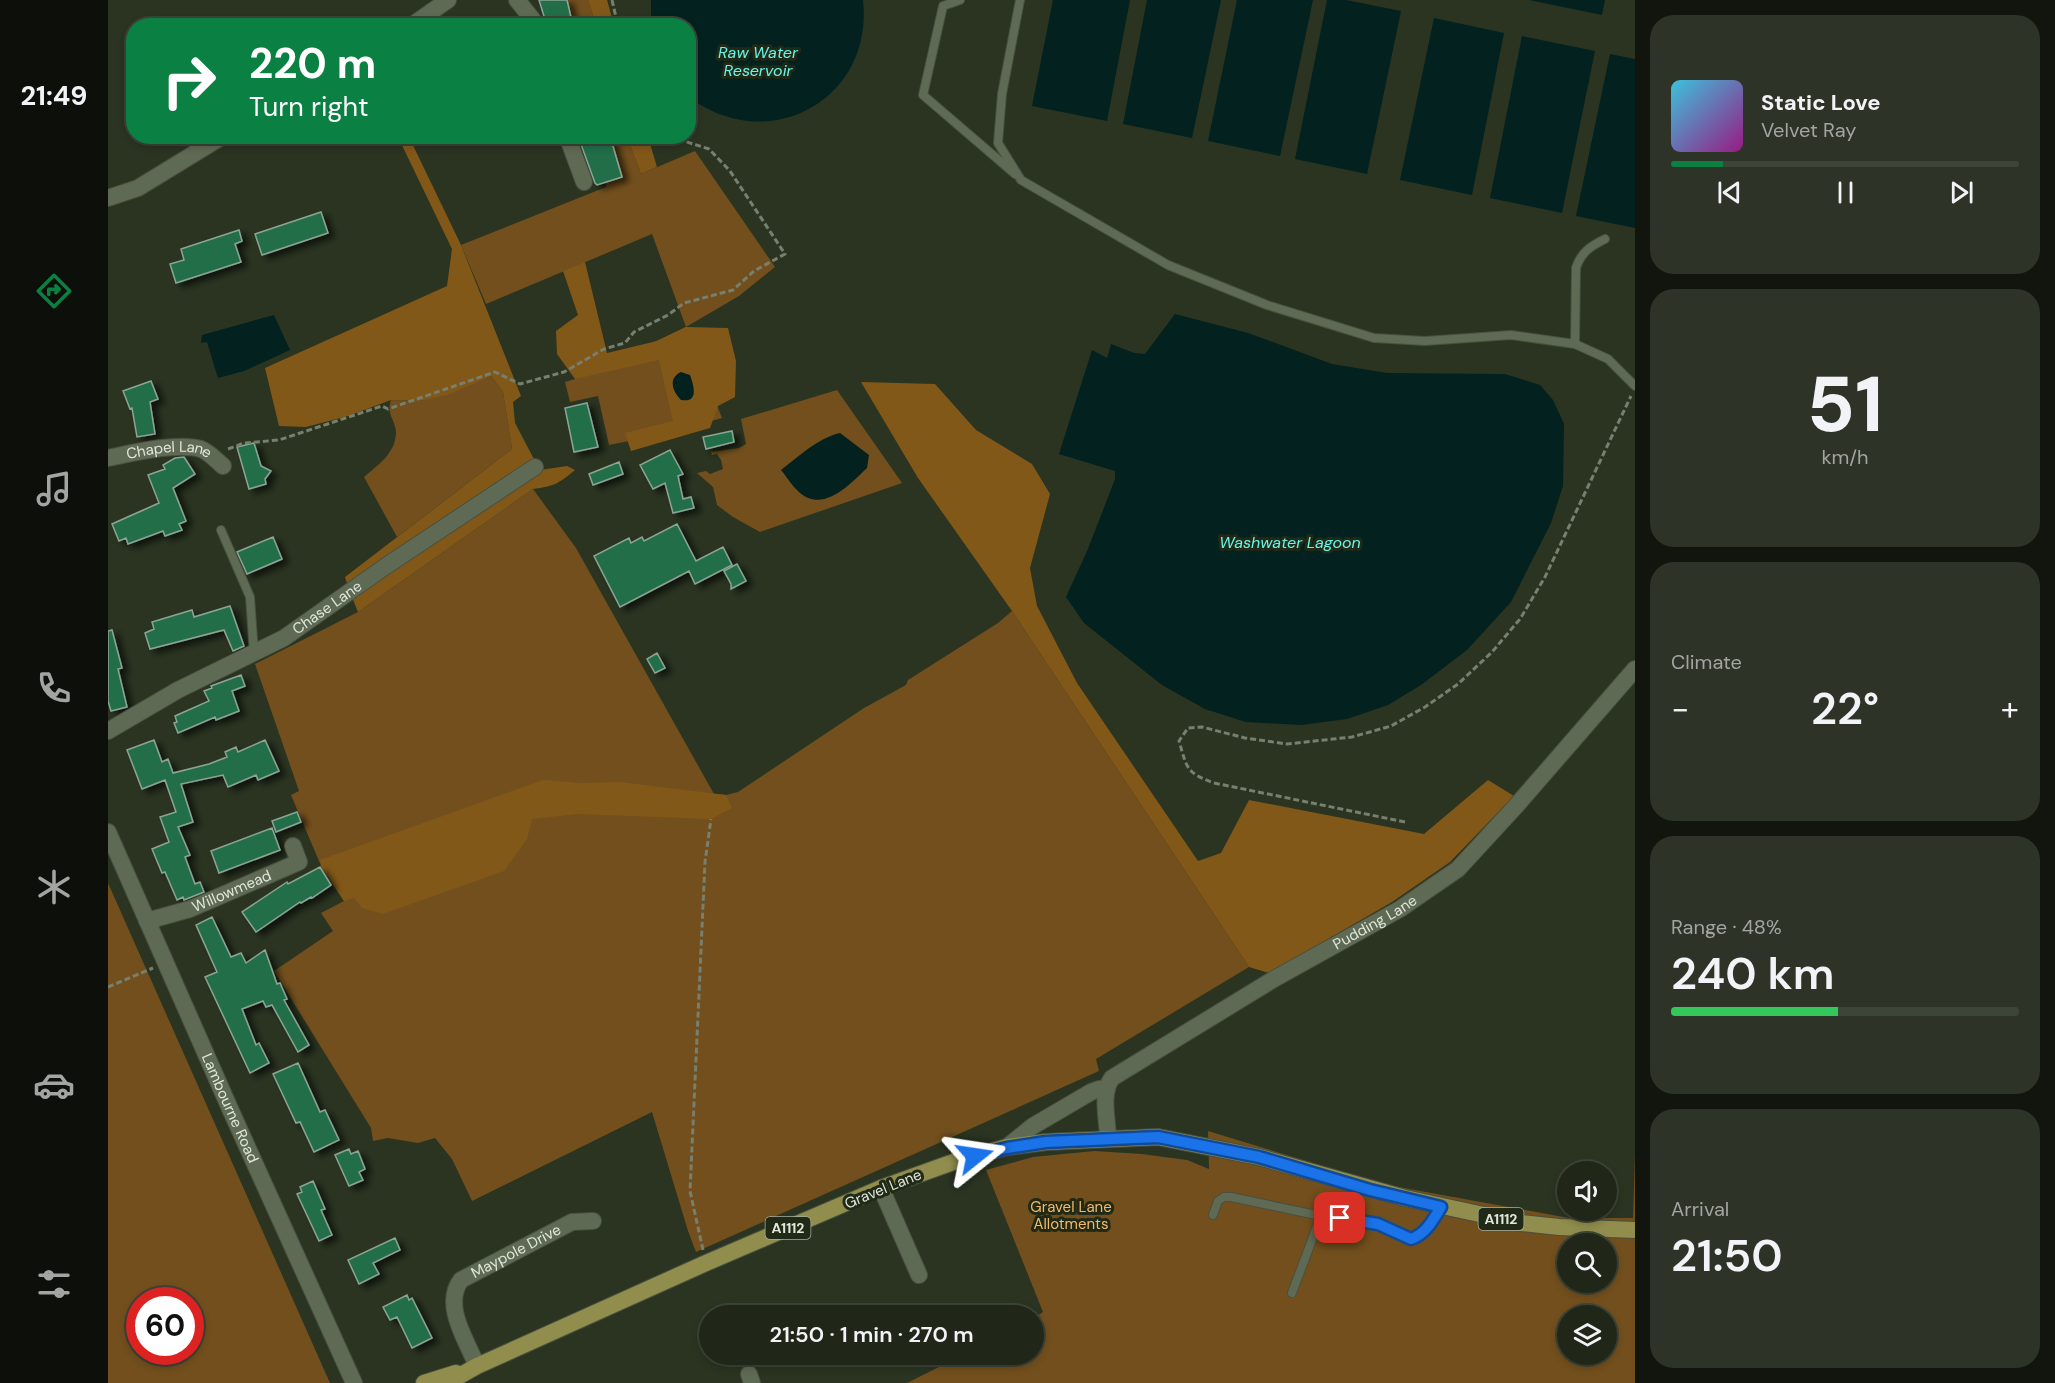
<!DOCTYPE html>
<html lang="en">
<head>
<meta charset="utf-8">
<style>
  body { margin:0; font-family:"DM Sans",sans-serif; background:#2d3326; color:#f1f3f6; height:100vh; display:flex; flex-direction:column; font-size:22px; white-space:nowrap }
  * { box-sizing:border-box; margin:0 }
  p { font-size:20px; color:#a2a5a2 }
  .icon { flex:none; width:33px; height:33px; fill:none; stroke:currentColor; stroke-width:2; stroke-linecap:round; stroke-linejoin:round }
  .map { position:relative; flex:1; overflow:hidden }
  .drawer { display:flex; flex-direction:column; gap:15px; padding:15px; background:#12150e; width:420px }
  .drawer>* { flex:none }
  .top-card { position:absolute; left:18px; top:18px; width:570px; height:126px; border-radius:24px; box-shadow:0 3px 9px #0003,0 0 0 2px #3d4438; background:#0b8043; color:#fff; overflow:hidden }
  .fabs { position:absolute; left:1449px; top:1161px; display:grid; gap:12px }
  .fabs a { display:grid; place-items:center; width:60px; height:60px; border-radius:50%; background:#202719; box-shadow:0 3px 9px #0003,0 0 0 2px #3d4438; font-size:30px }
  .speed { position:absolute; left:18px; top:1287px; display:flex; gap:12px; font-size:30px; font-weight:700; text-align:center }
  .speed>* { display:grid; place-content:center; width:78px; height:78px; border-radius:50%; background:#202719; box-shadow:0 3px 9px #0003,0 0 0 2px #3d4438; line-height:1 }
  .speed .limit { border:9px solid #d22; background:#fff; color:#111 }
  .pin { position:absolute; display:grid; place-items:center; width:51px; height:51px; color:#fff; margin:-26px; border-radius:12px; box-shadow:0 3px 9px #0006 }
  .me { position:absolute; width:66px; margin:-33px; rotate:75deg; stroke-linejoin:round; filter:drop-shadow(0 0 4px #0008) }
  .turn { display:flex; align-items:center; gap:21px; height:126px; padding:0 24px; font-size:27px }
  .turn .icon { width:78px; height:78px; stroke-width:2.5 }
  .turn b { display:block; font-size:42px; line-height:51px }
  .big { font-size:45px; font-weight:600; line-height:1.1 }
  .drawer .widget { flex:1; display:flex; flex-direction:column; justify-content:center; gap:9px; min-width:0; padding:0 21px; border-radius:24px; background:#2d3326 }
  .drawer .dial { align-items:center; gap:0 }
  .dial b { font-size:78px; line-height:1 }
  .song { display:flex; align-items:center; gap:18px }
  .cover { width:72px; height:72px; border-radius:9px; background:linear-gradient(135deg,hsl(190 70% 55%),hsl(310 70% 35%)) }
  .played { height:6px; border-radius:3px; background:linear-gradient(90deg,#0b8043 15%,#3d4438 15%) }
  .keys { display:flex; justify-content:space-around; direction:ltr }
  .heat { display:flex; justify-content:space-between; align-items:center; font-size:33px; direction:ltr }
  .charge { height:9px; border-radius:4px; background:linear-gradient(90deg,#34c759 48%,#3d4438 0) }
  .trip { position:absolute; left:591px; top:1305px; width:345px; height:60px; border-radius:30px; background:#202719; box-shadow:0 3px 9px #0003,0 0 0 2px #3d4438; font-weight:600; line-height:60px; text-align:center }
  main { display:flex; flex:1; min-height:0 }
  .menu { display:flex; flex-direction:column; width:108px; justify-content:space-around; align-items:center; background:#0d100a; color:#a2a5a2 }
  .menu .icon { width:42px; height:42px }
  .menu .current { color:#0b8043 }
  .menu b { font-size:27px; color:#f1f3f6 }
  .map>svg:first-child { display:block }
</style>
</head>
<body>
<main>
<nav class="menu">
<b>21:49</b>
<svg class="icon current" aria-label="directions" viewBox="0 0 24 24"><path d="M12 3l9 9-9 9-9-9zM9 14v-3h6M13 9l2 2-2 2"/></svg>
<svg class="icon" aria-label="music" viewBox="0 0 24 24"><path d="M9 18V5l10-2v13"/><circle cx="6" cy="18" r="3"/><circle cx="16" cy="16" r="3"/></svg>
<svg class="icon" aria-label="phone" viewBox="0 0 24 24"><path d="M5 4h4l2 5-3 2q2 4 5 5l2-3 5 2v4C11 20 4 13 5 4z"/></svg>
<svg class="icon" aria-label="climate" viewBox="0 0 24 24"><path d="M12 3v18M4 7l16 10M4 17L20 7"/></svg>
<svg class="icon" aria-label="car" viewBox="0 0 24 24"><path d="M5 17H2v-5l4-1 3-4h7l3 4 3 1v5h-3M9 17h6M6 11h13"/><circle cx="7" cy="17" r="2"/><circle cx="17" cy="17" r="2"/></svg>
<svg class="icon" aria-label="filters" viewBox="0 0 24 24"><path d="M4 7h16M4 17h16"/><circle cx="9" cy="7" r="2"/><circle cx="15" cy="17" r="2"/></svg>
</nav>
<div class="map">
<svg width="1527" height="1383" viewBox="0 0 1527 1383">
  <defs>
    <filter id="shadow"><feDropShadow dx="6" dy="4" stdDeviation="3" flood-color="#0009"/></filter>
  </defs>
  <rect width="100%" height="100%" fill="#2a3421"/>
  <path fill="#724f1d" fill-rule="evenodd" d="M 459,0 L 480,0 L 488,25 L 465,25 Z
    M 499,137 L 519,137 L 533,174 L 587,151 L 667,267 L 631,296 L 578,327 L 614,418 L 565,432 L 501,445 L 490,396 L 462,402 L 457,382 L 467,379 L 578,327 L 544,234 L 378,304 L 353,245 L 498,187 Z
    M 383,376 L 395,392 L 404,449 L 289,537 L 256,477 C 270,465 288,453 288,432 C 287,419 278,415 283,400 L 313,401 Z
    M 729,390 L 794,483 L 652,532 L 625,517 L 609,505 L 605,487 L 589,473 L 598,471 L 602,474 L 615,469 L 613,460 L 609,454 L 604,455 L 603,452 L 631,448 L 638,444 L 633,419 Z
    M 425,489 L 468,548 L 606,794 L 618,795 L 630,792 L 756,708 L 798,685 L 800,680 L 890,623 L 904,611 L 1141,967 L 988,1059 L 991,1071 L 588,1252 L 580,1231 L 544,1112 L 364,1201 L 344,1159 L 327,1138 L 310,1143 L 280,1138 L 265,1141 L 263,1128 L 166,971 L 225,931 L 213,913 L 236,901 L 214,868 L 183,795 L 191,791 L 147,664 L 250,612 Z
    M 0,883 L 222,1383 L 0,1383 ZM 32,1300 L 82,1300 L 82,1352 L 32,1352 Z
    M 1100,1131 L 1274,1184 L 1461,1218 L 1525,1218 L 1527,1154 L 1527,1383 L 799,1383 L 855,1355 L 926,1354 L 926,1318 L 935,1312 L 878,1170 L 925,1157 L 986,1151 L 1034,1154 L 1079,1160 L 1101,1169 ZM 1460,1244 L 1498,1244 L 1498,1282 L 1460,1282 ZM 1460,1316 L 1498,1316 L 1498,1354 L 1460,1354 Z"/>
  <path fill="#825819" d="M 480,0 L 499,0 L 506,25 L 488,25 Z
    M 290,137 L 301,137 L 353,245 L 413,396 L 405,402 L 407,423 L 427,461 L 240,587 L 237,577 L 404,449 L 395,392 L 383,376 L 339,395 L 312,401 L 283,400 L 240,416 L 198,427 L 171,426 L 157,368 L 339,286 L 344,249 Z
    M 519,137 L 540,137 L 549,167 L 533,174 Z
    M 477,262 L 499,353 L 549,341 L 578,327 L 620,328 L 628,361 L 627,397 L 610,406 L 602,428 L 523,451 L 517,433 L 565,421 L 551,360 L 467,379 L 449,354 L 448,331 L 470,315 L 455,271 Z
    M 753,382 L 827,384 L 868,430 L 924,464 L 942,494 L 922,568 L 929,606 L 969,683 L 1090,861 L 1113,853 L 1141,800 L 1316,834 L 1380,780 L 1406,796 L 1342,862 L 1284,902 L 1161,973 L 1141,967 L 904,611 L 810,478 Z
    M 459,466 L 467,470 C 450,484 447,486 425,489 L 250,612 L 244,597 L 432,470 Z
    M 435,780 L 471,783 L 512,782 L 618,795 L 624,808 L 603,819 L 470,814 L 424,819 L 419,839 L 396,871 L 275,914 L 254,908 L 246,898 L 236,901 L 214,868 L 212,860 Z"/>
  <path fill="#02211f" d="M 543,0 L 755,0 C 766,100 660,157 581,97 L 580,26 L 543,25 Z
    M 945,0 L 1022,0 L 999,121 L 924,106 Z
    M 1039,0 L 1113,0 L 1084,138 L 1015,124 Z
    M 1129,0 L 1205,0 L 1172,156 L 1100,141 Z
    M 1219,0 L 1238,0 L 1293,11 L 1259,174 L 1187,159 Z
    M 1421,0 L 1497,0 L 1494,15 Z
    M 1326,18 L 1396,33 L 1364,195 L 1292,180 Z
    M 1414,36 L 1487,51 L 1454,213 L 1382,198 Z
    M 1502,54 L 1527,59 L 1527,228 L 1468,216 Z
    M 1067,314 L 1140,333 L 1224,364 L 1279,373 L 1397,374 L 1432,385 L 1445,400 L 1456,424 L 1455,486 L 1443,523 L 1403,602 L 1359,650 L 1313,685 L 1280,705 L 1239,719 L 1193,725 L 1138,722 L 1097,709 L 1054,685 L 976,623 L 958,597 L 980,549 L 1007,479 L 1007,471 L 951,454 L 984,350 L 999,358 L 1003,344 L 1026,353 L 1037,354 Z
    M 166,315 L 182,350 L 136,371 L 110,378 L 99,342 L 93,343 L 94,335 Z
    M 573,372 L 582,375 C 586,386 591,403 573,400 C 564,391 560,378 573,372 Z
    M 732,433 L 761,455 L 759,468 C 742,484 715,514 691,492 C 684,486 679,477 673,470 C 690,457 710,438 732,433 Z"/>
  <path fill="#246e4a" stroke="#8ca495" stroke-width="1.5" filter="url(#shadow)" d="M 431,0 L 459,0 L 465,26 L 439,26 Z
    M 470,136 L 502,136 L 514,177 L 489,185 L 487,183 Z
    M 213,212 L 220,233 L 154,255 L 147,234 Z
    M 131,230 L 134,241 L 127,244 L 133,262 L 68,283 L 62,264 L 76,260 L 73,249 Z
    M 43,381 L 50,399 L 42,402 L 47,434 L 29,437 L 24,408 L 22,409 L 15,391 Z
    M 479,403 L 490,447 L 466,452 L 457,408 Z
    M 624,431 L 626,442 L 598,449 L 595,437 Z
    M 146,443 L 153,466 L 163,471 L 157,479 L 158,484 L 141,489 L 129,447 Z
    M 562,450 L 575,474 L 570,476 L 575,499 L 583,497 L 586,508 L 565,513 L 557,483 L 545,489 L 532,465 Z
    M 76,457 L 87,474 L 65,488 L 78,521 L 71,524 L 74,530 L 57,536 L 55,531 L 20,544 L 18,538 L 11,541 L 4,524 L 51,503 L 40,475 L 57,469 L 55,465 L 67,458 Z
    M 511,462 L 515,474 L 485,485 L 481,474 Z
    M 569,524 L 588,561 L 615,547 L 624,565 L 587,584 L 581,571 L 512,607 L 486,556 L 521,538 L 523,543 L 534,537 L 536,541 Z
    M 165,537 L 174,559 L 139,574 L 129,552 Z
    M 629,564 L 638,581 L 623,589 L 623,584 L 616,571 Z
    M 122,606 L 136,646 L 125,651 L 116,630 L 42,649 L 37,633 L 46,629 L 44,622 L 84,610 L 86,617 Z
    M 4,630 L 14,668 L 10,669 L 19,707 L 3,711 L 0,701 L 0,631 Z
    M 549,653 L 557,668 L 547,673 L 539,659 Z
    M 133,675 L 137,686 L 124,691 L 131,711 L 108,720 L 107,717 L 70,733 L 66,723 L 69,722 L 67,716 L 101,701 L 96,691 L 104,688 L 103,686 Z
    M 46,740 L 54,762 L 60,759 L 65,773 L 101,764 L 119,757 L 117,752 L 128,747 L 130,752 L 157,740 L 171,771 L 150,780 L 148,775 L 120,787 L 115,775 L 73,784 L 85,822 L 70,827 L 82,855 L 77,857 L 87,884 L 92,882 L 96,892 L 76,900 L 75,897 L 69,900 L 57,872 L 54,873 L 44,849 L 61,842 L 52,817 L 68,812 L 57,780 L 34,789 L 19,750 Z
    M 189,812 L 193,822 L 168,832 L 164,821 Z
    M 164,828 L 172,850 L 111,873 L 103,851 Z
    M 212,867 L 223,885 L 204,898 L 203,897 L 193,903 L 192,902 L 148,932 L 134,912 L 179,882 L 180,884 Z
    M 104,917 L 123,957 L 133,953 L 138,963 L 157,950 L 169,984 L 172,983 L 179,999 L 176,1000 L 201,1045 L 190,1052 L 164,1005 L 158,1007 L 155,1001 L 134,1009 L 148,1045 L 151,1043 L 161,1063 L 142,1073 L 97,977 L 109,972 L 88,925 Z
    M 190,1063 L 212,1112 L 217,1110 L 231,1140 L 206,1152 L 192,1122 L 188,1123 L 165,1074 Z
    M 241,1149 L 243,1154 L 250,1151 L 257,1169 L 251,1172 L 255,1180 L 241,1186 L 227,1155 Z
    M 205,1181 L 217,1209 L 213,1210 L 224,1235 L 211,1241 L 189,1194 L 194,1192 L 192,1187 Z
    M 287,1238 L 292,1250 L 265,1263 L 271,1274 L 251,1284 L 240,1260 Z
    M 299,1295 L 301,1300 L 304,1298 L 324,1338 L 304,1348 L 289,1317 L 282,1320 L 275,1307 Z"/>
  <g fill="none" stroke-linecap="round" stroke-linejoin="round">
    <defs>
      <path id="service" d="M 852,0 L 835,6 L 815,95 L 907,174
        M 912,0 L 894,94 L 890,143 L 913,180 L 1060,265 L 1159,305 L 1266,338 L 1317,341 L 1403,335 L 1467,344 L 1500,359 L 1527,386
        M 1467,344 L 1468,268 C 1473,252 1483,246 1497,239
        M 113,530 L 142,597 L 146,653
        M 1105,1215 L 1110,1201 L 1116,1197 L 1123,1197 L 1213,1216 L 1270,1224 L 1303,1239 C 1318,1234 1325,1220 1333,1207
        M 1184,1293 L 1213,1216"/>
      <g id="minor">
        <path d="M 409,0 L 425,20 L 426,26"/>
        <path d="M 303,26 L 340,0"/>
        <path d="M 459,136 L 476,182"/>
        <path d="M 0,198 L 30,188 L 115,136"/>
        <path id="s1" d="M 0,458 C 24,453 69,442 93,449 C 101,452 109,461 115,466"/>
        <path id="s2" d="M 0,731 L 70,690 L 176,638 L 278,566 L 427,467"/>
        <path id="s3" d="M 39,921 L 82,909 L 191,862 L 185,846"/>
        <path d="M 773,1188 L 811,1275"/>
        <path id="s4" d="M 369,1366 C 359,1341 334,1305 353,1280 L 464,1222 L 485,1221"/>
        <path d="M 641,1374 L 644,1383"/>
      </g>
      <g id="tertiary">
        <path id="s5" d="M 1000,1139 C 1000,1121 992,1094 1004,1078 L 1166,979 L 1292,909 L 1350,869 L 1408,806 L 1527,669"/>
        <path d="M 899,1147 L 925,1126 L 983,1092 L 991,1089 L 999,1089"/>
      </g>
      <g id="secondary">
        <path id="s6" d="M 0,832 L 123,1111 L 246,1383"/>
      </g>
      <path id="primary" d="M 316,1383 L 348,1373
        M 339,1383 L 369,1366 L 598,1263 L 773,1188 L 851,1160 L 899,1147 L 938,1142 L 1050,1137 L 1151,1157 L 1297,1198 L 1413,1223 L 1451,1227 L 1527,1230"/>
    </defs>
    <use href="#service" stroke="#48503f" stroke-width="10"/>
    <use href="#minor" stroke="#48503f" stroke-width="18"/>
    <use href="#tertiary" stroke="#48503f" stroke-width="18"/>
    <use href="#secondary" stroke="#48503f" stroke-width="18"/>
    <use href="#primary" stroke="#48503f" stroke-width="18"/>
    <path stroke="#777f6f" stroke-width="3" stroke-dasharray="6 3" stroke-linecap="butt" d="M 504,0 L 510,26
      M 120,449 L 136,443 L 171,440 L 274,406 L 280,409 L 387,372 L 412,384 L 456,372 L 496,349 L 517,343 L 526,332 L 560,315 L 576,303 L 625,290 L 646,271 L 677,254 L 622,171 L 601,149 L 560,136
      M 1297,822 L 1106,783 C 1078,773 1079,768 1071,741 L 1080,728 L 1094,727 L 1137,738 L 1179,744 L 1244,737 L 1283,726 L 1317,707 L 1350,684 L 1384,652 L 1412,619 L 1437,577 L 1523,396
      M 0,987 L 45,968
      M 595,1250 L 582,1191 L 597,862 L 603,819"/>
    <use href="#service" stroke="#5f6a54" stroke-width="8"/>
    <use href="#minor" stroke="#5f6a54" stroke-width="16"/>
    <use href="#tertiary" stroke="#5f6a54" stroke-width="16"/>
    <use href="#secondary" stroke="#5f6a54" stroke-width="16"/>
    <use href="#primary" stroke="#918d4d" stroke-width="16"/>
  </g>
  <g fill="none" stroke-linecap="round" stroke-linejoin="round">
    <defs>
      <path id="route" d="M 867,1156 L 899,1148 L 938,1142 L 1050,1137 L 1151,1157 L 1262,1190 L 1333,1207 C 1325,1220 1318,1234 1303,1239 L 1270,1224 L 1232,1218"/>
    </defs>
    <use href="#route" stroke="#114b97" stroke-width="15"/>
    <use href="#route" stroke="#1a73e8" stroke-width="10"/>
  </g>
  <g text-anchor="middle" stroke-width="6" stroke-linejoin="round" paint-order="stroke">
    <g fill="#202a17" stroke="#a6aea0" stroke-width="1.5">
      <rect x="1370.5" y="1208" width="45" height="22" rx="4.5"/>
      <rect x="657.5" y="1217" width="45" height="22" rx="4.5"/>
    </g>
    <g font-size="14" font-weight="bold" fill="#e0e6da">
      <text x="1393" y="1224">A1112</text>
      <text x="680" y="1233">A1112</text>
    </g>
    <g font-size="15" fill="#e0e6da" stroke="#202a17">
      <text dy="5" stroke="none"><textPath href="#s1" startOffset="62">Chapel Lane</textPath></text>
      <text dy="5" stroke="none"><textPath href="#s2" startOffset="252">Chase Lane</textPath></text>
      <text dy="5" stroke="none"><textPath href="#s3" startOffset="90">Willowmead</textPath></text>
      <text dy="5" stroke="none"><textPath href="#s5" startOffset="368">Pudding Lane</textPath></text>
      <text dy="5" stroke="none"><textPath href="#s6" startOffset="302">Lambourne Road</textPath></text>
      <text transform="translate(775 1189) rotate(-22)" y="5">Gravel Lane</text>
      <text dy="5" stroke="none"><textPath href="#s4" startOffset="154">Maypole Drive</textPath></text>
    </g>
    <g font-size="15" fill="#f7b865" stroke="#202a17">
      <text x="963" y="1212">Gravel Lane<tspan x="963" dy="17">Allotments</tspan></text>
    </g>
    <g font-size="16" font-style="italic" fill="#68f5e9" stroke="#202a17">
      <text x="650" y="58">Raw Water<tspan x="650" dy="18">Reservoir</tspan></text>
      <text x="1182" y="548">Washwater Lagoon</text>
    </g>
  </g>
</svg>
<div class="fabs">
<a><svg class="icon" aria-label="sound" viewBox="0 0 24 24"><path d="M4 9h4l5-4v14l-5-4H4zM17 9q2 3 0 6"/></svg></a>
<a><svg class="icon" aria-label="search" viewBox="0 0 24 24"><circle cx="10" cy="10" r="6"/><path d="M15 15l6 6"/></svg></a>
<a><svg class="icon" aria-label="layers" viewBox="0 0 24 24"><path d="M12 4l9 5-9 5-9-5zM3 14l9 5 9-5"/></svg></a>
</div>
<div class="speed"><div class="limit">60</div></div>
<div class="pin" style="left:1232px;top:1218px;background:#d93025"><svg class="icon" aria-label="arrive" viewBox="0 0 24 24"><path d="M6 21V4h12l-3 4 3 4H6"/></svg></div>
<svg class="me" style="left:867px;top:1156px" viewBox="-20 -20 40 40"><path d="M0-17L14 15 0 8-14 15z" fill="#1a73e8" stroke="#fff" stroke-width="4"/></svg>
<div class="trip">21:50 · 1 min · 270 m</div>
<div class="top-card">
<div class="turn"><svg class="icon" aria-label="right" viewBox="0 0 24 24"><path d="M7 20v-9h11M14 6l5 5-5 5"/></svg><div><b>220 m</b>Turn right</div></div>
</div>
</div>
<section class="drawer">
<div class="widget">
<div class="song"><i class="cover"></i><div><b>Static Love</b><p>Velvet Ray</p></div></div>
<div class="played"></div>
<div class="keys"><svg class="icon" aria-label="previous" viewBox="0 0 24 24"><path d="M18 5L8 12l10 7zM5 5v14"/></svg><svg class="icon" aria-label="pause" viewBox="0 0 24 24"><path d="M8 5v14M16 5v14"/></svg><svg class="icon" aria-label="next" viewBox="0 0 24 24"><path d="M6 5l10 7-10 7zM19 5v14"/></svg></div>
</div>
<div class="widget dial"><b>51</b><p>km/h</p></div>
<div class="widget"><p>Climate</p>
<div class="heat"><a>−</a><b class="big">22°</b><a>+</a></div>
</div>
<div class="widget"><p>Range · 48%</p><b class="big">240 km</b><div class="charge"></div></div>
<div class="widget"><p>Arrival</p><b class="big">21:50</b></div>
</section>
</main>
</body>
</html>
